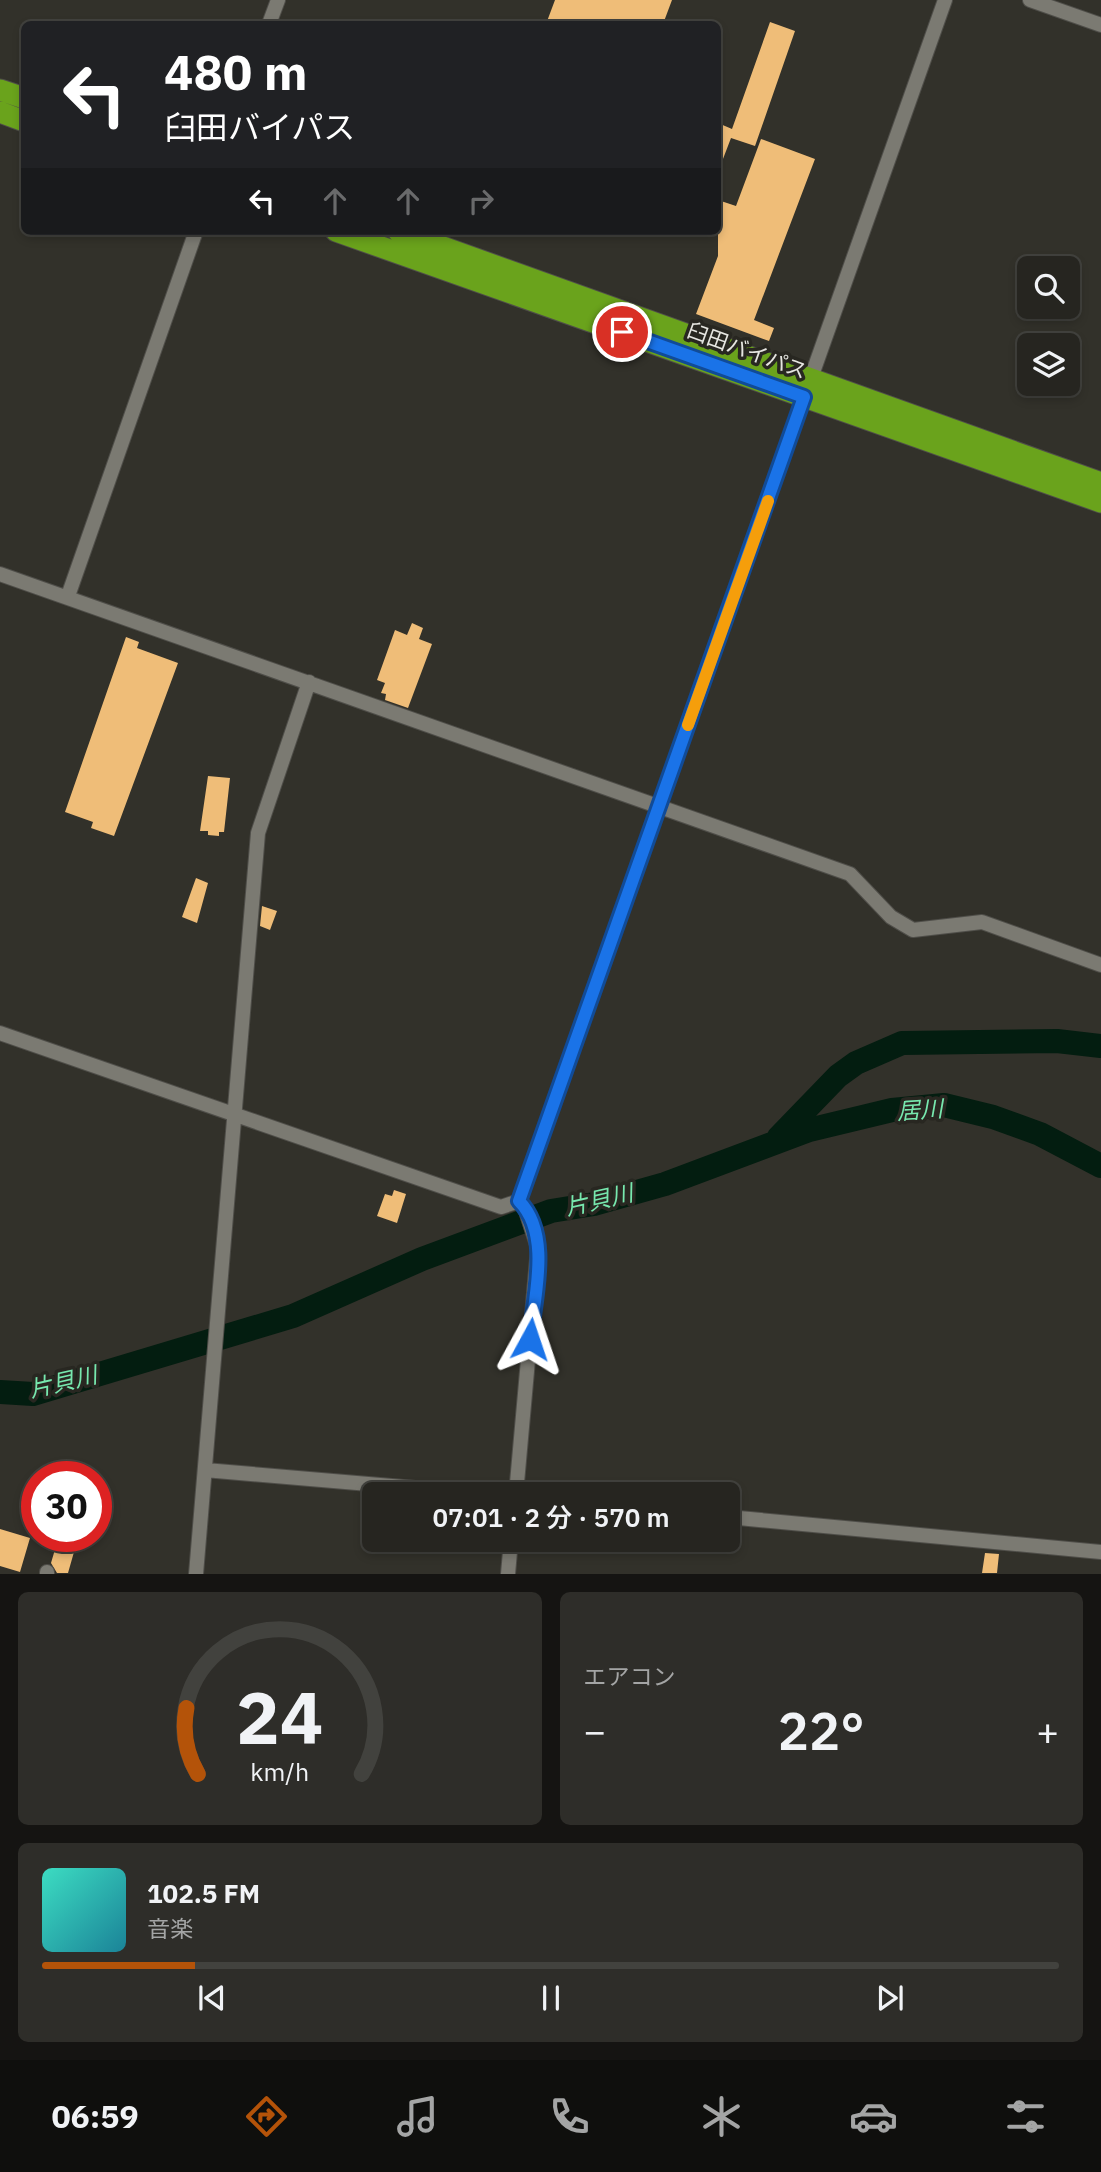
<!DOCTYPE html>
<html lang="ja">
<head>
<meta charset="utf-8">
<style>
  body { margin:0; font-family:"IBM Plex Sans","Noto Sans JP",sans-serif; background:#2e2d29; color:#f1f3f6; height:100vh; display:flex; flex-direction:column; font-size:26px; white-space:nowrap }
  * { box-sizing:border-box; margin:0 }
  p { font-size:23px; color:#a4a5a5 }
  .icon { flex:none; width:38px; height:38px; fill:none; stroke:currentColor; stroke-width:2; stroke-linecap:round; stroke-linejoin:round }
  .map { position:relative; height:1574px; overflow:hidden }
  .details { display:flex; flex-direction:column; gap:18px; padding:18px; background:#151412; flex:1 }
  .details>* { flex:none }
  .hud { position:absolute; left:21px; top:21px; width:700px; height:214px; border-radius:10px; box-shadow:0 4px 10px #0003,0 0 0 2px #42423e; background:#202124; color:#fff; overflow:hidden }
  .fabs { position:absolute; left:1017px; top:256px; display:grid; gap:14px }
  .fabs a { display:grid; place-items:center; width:63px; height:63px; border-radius:10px; background:#262520; box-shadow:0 4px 10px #0003,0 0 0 2px #42423e; font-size:35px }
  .speed { position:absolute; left:21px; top:1461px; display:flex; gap:14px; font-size:35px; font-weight:700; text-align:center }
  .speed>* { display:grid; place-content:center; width:91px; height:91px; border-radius:50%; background:#262520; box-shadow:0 4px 10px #0003,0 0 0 2px #42423e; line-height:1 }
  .speed .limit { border:10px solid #d22; background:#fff; color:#111 }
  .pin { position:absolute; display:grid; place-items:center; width:60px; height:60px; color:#fff; margin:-30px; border:4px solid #fff; border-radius:50%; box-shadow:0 2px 7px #0007 }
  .me { position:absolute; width:77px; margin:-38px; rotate:5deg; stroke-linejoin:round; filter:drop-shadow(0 0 5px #0008) }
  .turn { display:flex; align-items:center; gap:24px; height:147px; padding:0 28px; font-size:32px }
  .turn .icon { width:91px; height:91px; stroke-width:2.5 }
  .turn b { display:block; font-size:49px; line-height:60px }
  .lanes { display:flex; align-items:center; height:66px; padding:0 28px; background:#0003; justify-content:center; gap:35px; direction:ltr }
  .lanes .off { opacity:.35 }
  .big { font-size:52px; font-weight:600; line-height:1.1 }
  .details .card { flex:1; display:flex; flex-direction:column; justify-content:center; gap:10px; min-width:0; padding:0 24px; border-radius:10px; background:#2e2d29 }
  .details .dial { align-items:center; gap:0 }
  .dial svg { height:182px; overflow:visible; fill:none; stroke:#42423e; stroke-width:7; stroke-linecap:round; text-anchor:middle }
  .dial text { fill:#f1f3f6; stroke:none }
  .song { display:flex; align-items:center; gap:21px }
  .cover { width:84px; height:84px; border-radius:10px; background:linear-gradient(135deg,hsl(170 70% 55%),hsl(190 70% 35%)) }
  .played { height:7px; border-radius:4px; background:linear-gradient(90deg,#b45309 15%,#42423e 15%) }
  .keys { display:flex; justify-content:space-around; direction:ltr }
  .heat { display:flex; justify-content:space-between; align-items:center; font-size:38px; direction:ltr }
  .details .tiles { flex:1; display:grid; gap:18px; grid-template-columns:1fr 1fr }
  .card:last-child { grid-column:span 2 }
  .trip { position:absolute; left:362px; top:1482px; width:378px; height:70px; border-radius:10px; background:#262520; box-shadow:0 4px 10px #0003,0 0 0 2px #42423e; font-weight:600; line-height:70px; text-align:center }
  .tabs { display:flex; height:112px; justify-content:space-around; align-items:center; background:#0f0f0d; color:#a4a5a5 }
  .tabs .icon { width:49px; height:49px }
  .tabs .selected { color:#b45309 }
  .tabs b { font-size:32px; color:#f1f3f6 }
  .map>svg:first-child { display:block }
</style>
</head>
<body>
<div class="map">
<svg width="1101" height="1574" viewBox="0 0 1101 1574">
  <rect width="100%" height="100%" fill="#32312a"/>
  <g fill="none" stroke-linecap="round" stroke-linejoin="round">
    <path stroke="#031d10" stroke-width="24" d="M 779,1137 L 838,1076 L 856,1063 L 902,1043 L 1057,1041 L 1101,1046
      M 0,1392 L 33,1394 L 293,1316 L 422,1259 L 551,1211 L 594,1204 L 665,1184 L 809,1130 L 892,1110 L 944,1105 L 993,1117 L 1040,1134 L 1101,1166"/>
  </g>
  <path fill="#efbd78" d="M 555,0 L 672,0 L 663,24 L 546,24 Z
    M 770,22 L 795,31 L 755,146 L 731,138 L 718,172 L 718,123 L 732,129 Z
    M 761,139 L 815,159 L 754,320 L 774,328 L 769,341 L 696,314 L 718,256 L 718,200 L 736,206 Z
    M 412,623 L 423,628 L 419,639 L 432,644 L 408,708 L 385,700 L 386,694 L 381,693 L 385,683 L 377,680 L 395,630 L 407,635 Z
    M 126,637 L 139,642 L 137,648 L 178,663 L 114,836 L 91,828 L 93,822 L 65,812 Z
    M 208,776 L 230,778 L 224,832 L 219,832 L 219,836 L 208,835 L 208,831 L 200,831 Z
    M 196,878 L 208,883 L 197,923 L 182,917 Z
    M 262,906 L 277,911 L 270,930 L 260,926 Z
    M 394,1190 L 406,1194 L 397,1223 L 377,1216 L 385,1194 L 392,1196 Z
    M 0,1529 L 30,1538 L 20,1572 L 0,1566 Z
    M 56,1546 L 74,1552 L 68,1573 L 57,1573 L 51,1563 Z
    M 985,1553 L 999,1554 L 997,1573 L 982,1573 Z"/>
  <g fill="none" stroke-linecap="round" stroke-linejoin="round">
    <defs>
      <path id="minor" d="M 1030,0 L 1101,25
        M 269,24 L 278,0
        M 0,574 L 850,874 L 891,917 L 913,930 L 982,922 L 1101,965
        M 68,596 L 196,231
        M 0,1033 L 501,1207 L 519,1201 L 945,0
        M 205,1470 L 486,1494
        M 516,1494 L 538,1248 L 525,1208 L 519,1201
        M 728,1517 L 1101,1552
        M 47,1574 L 47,1572
        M 196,1574 L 258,833 L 309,682
        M 508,1574 L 511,1540"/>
      <path id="highway" d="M 0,90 L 24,98
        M 0,112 L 24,121
        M 336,231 L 1101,502
        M 398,231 L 1101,483"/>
    </defs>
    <use href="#minor" stroke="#4f4e49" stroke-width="16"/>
    <use href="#highway" stroke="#4f4e49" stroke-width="23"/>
    <use href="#minor" stroke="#7b7a72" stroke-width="14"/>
    <use href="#highway" stroke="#6aa31c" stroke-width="21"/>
  </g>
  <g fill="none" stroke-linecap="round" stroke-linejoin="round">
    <defs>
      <path id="route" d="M 530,1339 C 534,1298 552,1234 519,1201 L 804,397 L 622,332"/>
    </defs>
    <use href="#route" stroke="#114b97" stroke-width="18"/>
    <use href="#route" stroke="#1a73e8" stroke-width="12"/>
    <path stroke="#f59e0b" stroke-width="12" d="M 688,725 L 768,501"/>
  </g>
  <g text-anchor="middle" stroke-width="7" stroke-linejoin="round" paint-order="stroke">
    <g font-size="21" fill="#e6e6e1" stroke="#282721">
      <text transform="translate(747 351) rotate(20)" y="7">臼田バイパス</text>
    </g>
    <g font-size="23" font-style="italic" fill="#77e8ae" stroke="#282721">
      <text transform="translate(920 1110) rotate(-4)" y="8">居川</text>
      <text transform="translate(599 1200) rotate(-13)" y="8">片貝川</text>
      <text transform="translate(63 1382) rotate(-13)" y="8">片貝川</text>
    </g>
  </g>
</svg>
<div class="fabs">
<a><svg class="icon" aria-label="search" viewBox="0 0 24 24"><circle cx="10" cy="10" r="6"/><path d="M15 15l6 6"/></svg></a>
<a><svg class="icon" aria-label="layers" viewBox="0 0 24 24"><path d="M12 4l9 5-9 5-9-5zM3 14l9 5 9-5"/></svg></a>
</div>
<div class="speed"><div class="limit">30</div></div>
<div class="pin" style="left:622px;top:332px;background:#d93025"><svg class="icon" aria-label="arrive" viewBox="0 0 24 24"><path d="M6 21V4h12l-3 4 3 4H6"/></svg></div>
<svg class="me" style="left:530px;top:1339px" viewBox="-20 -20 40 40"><path d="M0-17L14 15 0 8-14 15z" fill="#1a73e8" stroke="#fff" stroke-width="4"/></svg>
<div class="trip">07:01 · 2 分 · 570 m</div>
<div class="hud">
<div class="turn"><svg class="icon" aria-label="left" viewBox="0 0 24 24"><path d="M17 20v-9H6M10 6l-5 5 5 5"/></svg><div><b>480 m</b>臼田バイパス</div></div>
<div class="lanes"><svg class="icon" aria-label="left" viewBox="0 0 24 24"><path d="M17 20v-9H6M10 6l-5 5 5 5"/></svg><svg class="icon off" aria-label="ahead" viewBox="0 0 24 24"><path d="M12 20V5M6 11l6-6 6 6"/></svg><svg class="icon off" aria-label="ahead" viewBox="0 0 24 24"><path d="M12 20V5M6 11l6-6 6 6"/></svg><svg class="icon off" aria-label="right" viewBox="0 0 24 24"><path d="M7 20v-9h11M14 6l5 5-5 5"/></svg></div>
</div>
</div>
<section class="details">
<div class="tiles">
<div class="card dial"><svg viewBox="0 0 100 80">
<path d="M14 69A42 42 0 1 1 86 69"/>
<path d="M14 69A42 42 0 0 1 9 40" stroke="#b45309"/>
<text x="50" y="56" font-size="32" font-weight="700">24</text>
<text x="50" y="72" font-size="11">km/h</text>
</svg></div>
<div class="card"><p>エアコン</p>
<div class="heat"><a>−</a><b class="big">22°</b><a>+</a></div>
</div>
<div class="card">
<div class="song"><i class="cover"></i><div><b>102.5 FM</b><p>音楽</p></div></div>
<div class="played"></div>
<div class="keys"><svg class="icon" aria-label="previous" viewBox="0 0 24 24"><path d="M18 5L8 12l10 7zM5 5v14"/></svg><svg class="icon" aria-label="pause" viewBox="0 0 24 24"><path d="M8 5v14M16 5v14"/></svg><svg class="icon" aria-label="next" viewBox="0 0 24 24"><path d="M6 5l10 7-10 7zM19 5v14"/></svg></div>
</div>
</div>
</section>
<nav class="tabs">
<b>06:59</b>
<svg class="icon selected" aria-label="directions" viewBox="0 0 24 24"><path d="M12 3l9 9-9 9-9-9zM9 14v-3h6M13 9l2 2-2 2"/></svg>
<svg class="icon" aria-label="music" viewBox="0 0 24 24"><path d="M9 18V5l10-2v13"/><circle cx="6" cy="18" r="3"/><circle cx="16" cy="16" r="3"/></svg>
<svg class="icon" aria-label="phone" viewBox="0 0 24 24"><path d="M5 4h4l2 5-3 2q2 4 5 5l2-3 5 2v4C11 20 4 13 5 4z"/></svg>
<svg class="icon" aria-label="climate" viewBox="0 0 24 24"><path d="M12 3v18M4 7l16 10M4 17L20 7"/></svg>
<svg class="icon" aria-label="car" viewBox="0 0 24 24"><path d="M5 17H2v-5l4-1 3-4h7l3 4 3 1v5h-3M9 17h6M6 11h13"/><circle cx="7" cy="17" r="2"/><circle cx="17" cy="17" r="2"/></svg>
<svg class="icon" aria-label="filters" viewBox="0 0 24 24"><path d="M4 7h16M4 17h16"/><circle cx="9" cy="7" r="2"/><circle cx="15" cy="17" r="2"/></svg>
</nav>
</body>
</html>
